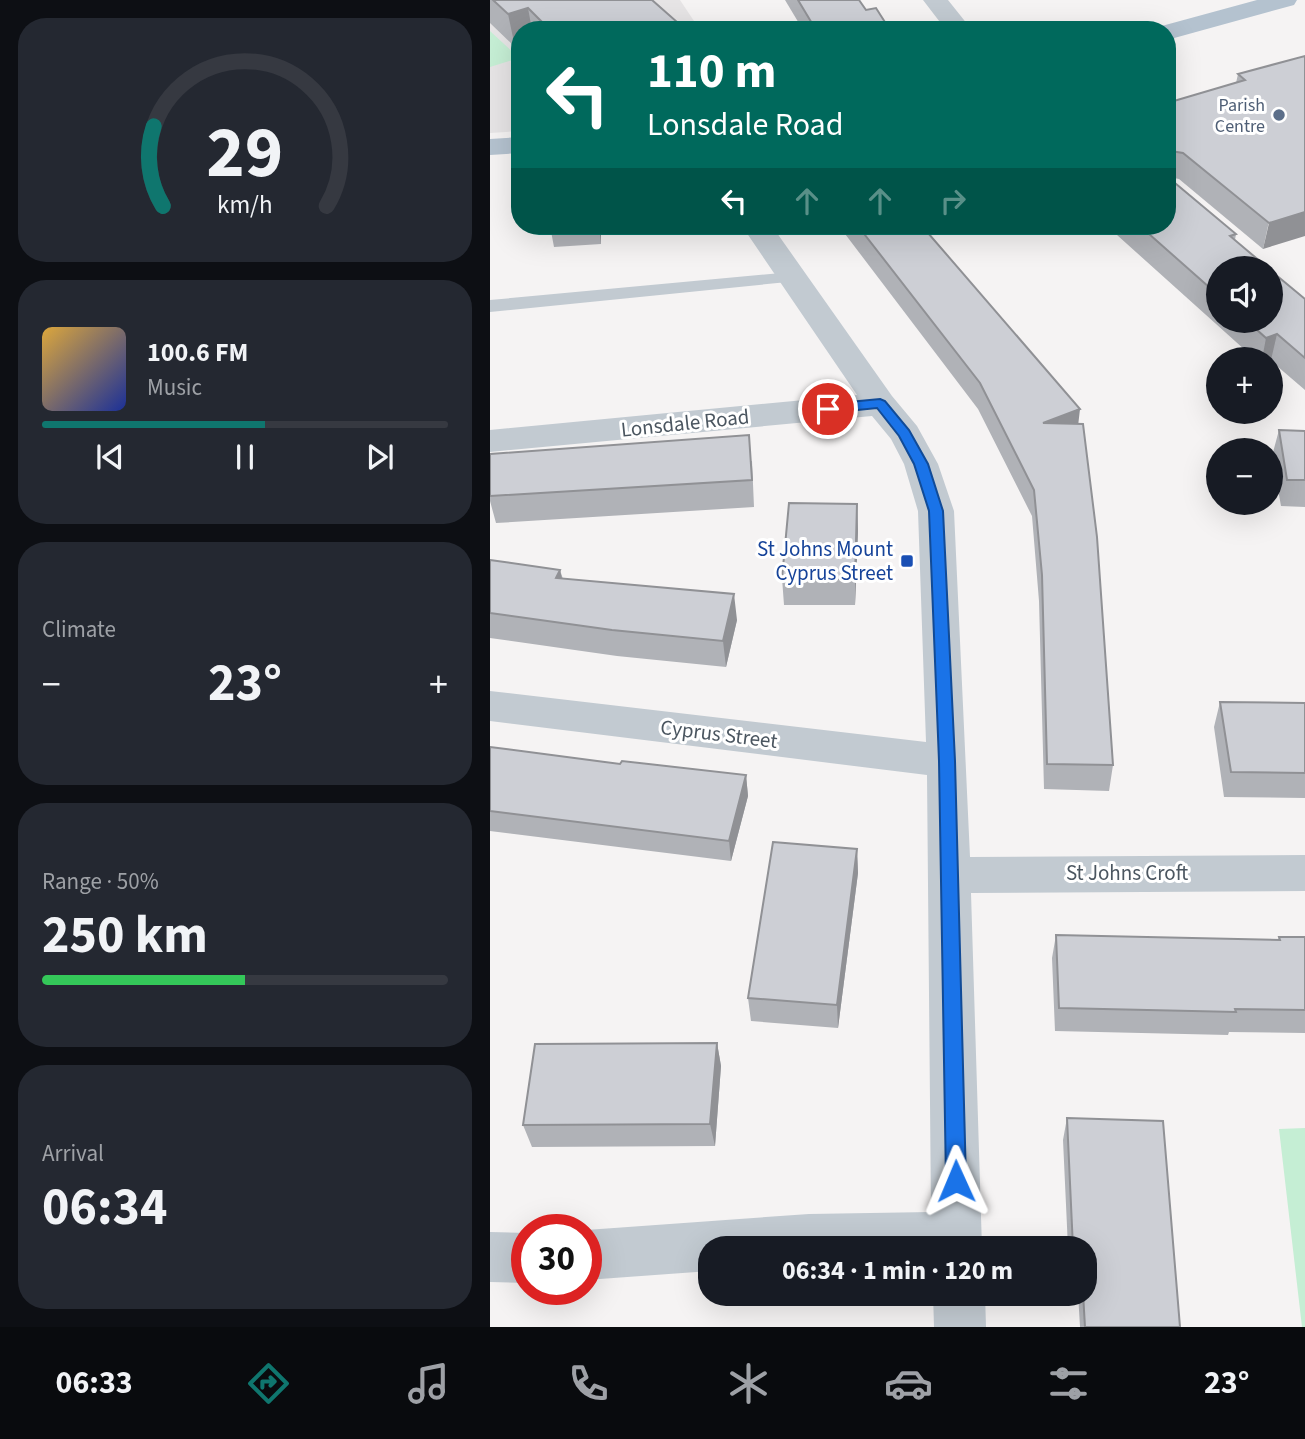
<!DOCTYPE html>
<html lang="en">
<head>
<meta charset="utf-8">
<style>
  body { margin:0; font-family:"Source Sans 3",sans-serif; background:#242831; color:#f1f3f6; height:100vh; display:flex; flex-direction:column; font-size:26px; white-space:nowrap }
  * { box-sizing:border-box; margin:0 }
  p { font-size:23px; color:#9ea1a6 }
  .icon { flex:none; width:38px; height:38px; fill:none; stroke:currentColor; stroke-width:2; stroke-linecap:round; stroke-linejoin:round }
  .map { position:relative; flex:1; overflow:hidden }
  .sheet { display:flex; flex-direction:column; gap:18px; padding:18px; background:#0d0f14; width:490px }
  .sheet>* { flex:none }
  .hud { position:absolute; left:21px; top:21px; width:665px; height:214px; border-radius:28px; box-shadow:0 7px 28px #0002; background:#00695c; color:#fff; overflow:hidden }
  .tools { position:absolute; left:716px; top:256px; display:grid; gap:14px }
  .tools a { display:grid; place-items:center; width:77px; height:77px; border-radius:50%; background:#171b24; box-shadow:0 7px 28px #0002; font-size:35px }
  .speed { position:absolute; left:21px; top:1214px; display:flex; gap:14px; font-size:35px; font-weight:700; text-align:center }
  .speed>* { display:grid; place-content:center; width:91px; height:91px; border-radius:50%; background:#171b24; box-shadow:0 7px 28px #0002; line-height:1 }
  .speed .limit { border:10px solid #d22; background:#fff; color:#111 }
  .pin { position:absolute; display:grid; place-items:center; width:60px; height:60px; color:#fff; margin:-30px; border:4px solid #fff; border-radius:50%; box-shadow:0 2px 7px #0007 }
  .me { position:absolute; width:77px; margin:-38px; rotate:359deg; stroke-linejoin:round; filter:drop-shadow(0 0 5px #0008) }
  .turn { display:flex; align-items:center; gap:24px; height:147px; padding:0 21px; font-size:32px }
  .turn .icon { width:91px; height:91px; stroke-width:2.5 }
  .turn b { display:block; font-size:49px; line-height:60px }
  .lanes { display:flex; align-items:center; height:66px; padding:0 21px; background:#0003; justify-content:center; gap:35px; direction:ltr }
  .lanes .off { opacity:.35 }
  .big { font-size:52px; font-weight:700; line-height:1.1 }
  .sheet .card { flex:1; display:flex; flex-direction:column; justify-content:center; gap:10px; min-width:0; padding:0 24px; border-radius:28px; background:#242831 }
  .sheet .dial { align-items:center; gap:0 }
  .dial svg { height:182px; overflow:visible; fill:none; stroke:#363941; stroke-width:7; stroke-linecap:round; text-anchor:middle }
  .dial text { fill:#f1f3f6; stroke:none }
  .song { display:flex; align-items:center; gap:21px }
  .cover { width:84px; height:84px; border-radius:10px; background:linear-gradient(135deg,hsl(40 70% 55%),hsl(230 70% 35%)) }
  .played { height:7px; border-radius:4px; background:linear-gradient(90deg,#0f766e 55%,#363941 55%) }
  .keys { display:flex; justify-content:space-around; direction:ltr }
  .heat { display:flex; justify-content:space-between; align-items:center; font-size:38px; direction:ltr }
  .charge { height:10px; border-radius:5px; background:linear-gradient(90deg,#34c759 50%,#363941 0) }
  .trip { position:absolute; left:208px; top:1236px; width:399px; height:70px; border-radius:28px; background:#171b24; box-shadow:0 7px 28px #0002; font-weight:700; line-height:70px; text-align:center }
  .tabs { display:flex; height:112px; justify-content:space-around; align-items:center; background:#090b0e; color:#9ea1a6 }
  .tabs .icon { width:49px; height:49px }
  .tabs .on { color:#0f766e }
  .tabs b { font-size:32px; color:#f1f3f6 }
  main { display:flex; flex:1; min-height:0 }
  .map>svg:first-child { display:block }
</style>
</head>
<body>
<main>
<section class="sheet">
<div class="card dial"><svg viewBox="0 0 100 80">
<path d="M14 69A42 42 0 1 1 86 69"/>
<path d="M14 69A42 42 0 0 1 10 34" stroke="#0f766e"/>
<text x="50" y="56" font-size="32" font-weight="700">29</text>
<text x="50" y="72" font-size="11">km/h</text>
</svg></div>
<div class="card">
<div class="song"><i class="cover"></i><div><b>100.6 FM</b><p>Music</p></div></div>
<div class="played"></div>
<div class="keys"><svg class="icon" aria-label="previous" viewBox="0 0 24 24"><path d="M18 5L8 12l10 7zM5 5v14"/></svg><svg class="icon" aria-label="pause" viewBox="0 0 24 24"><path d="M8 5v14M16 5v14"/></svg><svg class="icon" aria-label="next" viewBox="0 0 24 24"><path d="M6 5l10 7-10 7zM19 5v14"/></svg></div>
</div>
<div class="card"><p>Climate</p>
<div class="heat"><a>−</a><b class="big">23°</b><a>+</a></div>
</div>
<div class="card"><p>Range · 50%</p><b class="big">250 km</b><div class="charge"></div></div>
<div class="card"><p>Arrival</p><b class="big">06:34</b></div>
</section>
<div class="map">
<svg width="815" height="1327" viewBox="0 0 815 1327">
  <rect width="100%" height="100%" fill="#f5f3f3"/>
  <path fill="#e6e4e5" d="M 0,0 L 190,0 L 210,30 L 30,30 L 30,131 L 0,133 Z"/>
  <path fill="#c5eed4" d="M 0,31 L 29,58 L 0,67 Z
    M 815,1128 L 815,1327 L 812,1327 L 789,1129 Z"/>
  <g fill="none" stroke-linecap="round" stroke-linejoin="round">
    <path fill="#c2cad1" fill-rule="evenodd" d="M 302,272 L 308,273 L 311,277 L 308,281 L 0,312 L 0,300 Z"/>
    <path fill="#c2cad1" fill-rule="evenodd" d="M 433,0 L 458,0 L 482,30 L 456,30 Z
      M 252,226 L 282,226 L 402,396 L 427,426 L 448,464 L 464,511 L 480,857 L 815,855 L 815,891 L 481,893 L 492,1248 L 220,1248 L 220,1271 L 96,1280 L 96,1230 L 319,1214 L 441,1212 L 437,775 L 0,721 L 0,691 L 436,742 L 428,511 L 414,464 L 401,439 L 382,416 L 0,452 L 0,430 L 367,395 Z
      M 0,1232 L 37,1233 L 37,1283 L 0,1282 Z
      M 443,1293 L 495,1293 L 496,1327 L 444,1327 Z"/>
    <path fill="#b4c2cf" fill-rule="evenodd" d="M 767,0 L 807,0 L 804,5 L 677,40 L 677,30 L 666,30 L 668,27 Z
      M 30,137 L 30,153 L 0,155 L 0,139 Z"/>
  </g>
  <path fill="#b0b2b7" d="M 0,0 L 162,0 L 188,30 L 30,30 L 30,45 L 25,47 L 0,23 Z
    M 295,0 L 369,0 L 376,10 L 400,30 L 313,30 Z
    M 815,56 L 773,249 L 689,179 L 679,177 L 679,178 L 746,234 L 745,240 L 728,268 L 728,320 L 780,320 L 815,299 L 815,390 L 780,360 L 780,359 L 765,359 L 617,226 L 677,226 L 677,103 L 746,83 L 748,74 Z
    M 60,226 L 111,226 L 111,244 L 64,247 Z
    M 349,226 L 432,226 L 588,424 L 623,765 L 619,791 L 554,789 L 549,601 L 542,516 L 488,409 Z
    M 789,430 L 815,431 L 815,507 L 791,506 L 782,456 Z
    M 0,454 L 262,461 L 264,507 L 6,523 L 0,501 Z
    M 367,504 L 368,531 L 365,605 L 294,605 L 292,578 Z
    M 0,560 L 70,570 L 73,579 L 247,620 L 236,667 L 127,656 L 0,638 Z
    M 730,702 L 815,703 L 815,798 L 734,797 L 724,727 Z
    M 0,747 L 130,764 L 256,775 L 258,796 L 241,861 L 0,831 Z
    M 367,849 L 368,873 L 348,1028 L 261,1021 L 258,998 Z
    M 566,935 L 788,940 L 789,937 L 815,937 L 815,1033 L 739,1032 L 738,1035 L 565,1031 L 562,958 Z
    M 227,1043 L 231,1066 L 225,1146 L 42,1147 L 33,1125 Z
    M 577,1118 L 690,1327 L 590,1327 L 588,1293 L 595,1293 L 595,1248 L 578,1248 L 573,1140 Z"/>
  <path fill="#909195" d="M 38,8 L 42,30 L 30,30 L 30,45 L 25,47 L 18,14 Z
    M 187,22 L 188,30 L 161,30 Z
    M 681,151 L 677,177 L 678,153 Z
    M 815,212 L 815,236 L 773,249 L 779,223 Z
    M 109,226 L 111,226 L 111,244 Z
    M 787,334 L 781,360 L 780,359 L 772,359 L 776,338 Z
    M 590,409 L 587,435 L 553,423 Z
    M 367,504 L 368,531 L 365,605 L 365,579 Z
    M 70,570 L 76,596 L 66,578 Z
    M 244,594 L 247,620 L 236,667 L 233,641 Z
    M 256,775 L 258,796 L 241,861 L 239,841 Z
    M 367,849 L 368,873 L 348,1028 L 347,1005 Z
    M 227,1043 L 231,1066 L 225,1146 L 220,1124 Z"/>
  <path fill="#cdcfd5" stroke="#909195" stroke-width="2" d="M 3,0 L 162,0 L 187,22 L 161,30 L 60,30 L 38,8 L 18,14 Z
    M 308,0 L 369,0 L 376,10 L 386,8 L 400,30 L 326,30 Z
    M 815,56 L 815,212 L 779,223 L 693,153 L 681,151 L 678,153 L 679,178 L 746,234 L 740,236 L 778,268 L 728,268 L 728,295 L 650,226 L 677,226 L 677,103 L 755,80 L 748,74 Z
    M 368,226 L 432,226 L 590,409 L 553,423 L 593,424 L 607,537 L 623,765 L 557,764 L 552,575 L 544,490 L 490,383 Z
    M 780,270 L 815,299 L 815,358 L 787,334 L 776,338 L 756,320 L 780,320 Z
    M 789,430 L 815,431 L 815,480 L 797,480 Z
    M 259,435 L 262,480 L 0,496 L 0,454 Z
    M 299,503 L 367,504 L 365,579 L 292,578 Z
    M 0,560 L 70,570 L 66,578 L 244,594 L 233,641 L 122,630 L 0,613 Z
    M 730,702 L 815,703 L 815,773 L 741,772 Z
    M 0,747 L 130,764 L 132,761 L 256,775 L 239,841 L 0,811 Z
    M 283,842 L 367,849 L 347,1005 L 258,998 Z
    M 566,935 L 790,940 L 789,937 L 815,937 L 815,1010 L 745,1009 L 746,1012 L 569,1008 Z
    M 227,1043 L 220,1124 L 33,1125 L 45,1044 Z
    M 577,1118 L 673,1121 L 690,1327 L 595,1327 L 593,1293 L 595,1293 L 595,1248 L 583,1248 Z"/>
  <path fill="#1a73e8" stroke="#114b97" stroke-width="2" d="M 390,399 L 395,401 L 419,430 L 438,464 L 453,511 L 465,761 L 476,1181 L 473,1188 L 466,1191 L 459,1188 L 456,1181 L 449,761 L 439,511 L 424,464 L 409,436 L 387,408 L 338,413 L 331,409 L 338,404 Z"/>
  <circle fill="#5c6f8a" stroke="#fff" stroke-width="2.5" cx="789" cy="115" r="7"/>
  <rect fill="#1a4fb4" stroke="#fff" stroke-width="2.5" x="410" y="554" width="14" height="14" rx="3.5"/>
  <g text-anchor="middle" stroke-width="6" stroke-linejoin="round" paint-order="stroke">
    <g font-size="18" fill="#4e5e75" stroke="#fff" text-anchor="end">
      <text x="775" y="111">Parish<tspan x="775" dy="21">Centre</tspan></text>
    </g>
    <g font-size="21" fill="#4b5660" stroke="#fff">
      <text transform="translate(195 423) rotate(-6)" y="7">Lonsdale Road</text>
      <text transform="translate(229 734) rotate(7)" y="7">Cyprus Street</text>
      <text x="637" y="880">St Johns Croft</text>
    </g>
    <g font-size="21" fill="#164399" stroke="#fff" text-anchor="end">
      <text x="403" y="556">St Johns Mount<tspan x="403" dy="24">Cyprus Street</tspan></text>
    </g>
  </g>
</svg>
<div class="tools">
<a><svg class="icon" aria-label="sound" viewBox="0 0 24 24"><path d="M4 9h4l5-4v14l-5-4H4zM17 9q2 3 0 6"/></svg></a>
<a>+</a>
<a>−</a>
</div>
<div class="speed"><div class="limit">30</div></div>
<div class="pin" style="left:338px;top:409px;background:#d93025"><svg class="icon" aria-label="arrive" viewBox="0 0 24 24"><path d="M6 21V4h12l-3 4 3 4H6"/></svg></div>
<svg class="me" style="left:466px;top:1181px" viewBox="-20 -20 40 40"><path d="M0-17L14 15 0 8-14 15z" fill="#1a73e8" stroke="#fff" stroke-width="4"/></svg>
<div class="trip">06:34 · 1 min · 120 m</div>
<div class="hud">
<div class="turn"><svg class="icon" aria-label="left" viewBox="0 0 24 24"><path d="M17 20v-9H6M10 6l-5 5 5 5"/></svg><div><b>110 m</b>Lonsdale Road</div></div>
<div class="lanes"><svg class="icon" aria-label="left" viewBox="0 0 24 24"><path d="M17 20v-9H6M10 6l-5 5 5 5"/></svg><svg class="icon off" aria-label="ahead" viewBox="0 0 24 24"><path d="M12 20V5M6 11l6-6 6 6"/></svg><svg class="icon off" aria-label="ahead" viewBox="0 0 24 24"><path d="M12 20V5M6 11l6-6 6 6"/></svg><svg class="icon off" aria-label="right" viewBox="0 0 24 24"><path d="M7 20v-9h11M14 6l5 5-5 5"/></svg></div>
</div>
</div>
</main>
<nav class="tabs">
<b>06:33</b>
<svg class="icon on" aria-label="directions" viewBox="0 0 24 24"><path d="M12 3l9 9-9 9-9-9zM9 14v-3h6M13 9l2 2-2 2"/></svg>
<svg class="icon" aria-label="music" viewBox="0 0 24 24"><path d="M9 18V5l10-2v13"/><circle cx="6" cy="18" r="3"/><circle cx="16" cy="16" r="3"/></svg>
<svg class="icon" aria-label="phone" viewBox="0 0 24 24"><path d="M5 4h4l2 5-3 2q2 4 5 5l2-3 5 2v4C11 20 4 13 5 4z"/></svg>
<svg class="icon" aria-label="climate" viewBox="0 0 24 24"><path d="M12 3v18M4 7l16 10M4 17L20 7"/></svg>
<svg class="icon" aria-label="car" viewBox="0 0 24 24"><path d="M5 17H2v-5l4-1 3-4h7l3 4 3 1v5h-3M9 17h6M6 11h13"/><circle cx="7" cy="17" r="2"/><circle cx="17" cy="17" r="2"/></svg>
<svg class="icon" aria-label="filters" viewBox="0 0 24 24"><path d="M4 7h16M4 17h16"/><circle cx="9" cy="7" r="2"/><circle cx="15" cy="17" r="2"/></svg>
<b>23°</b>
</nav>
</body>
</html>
